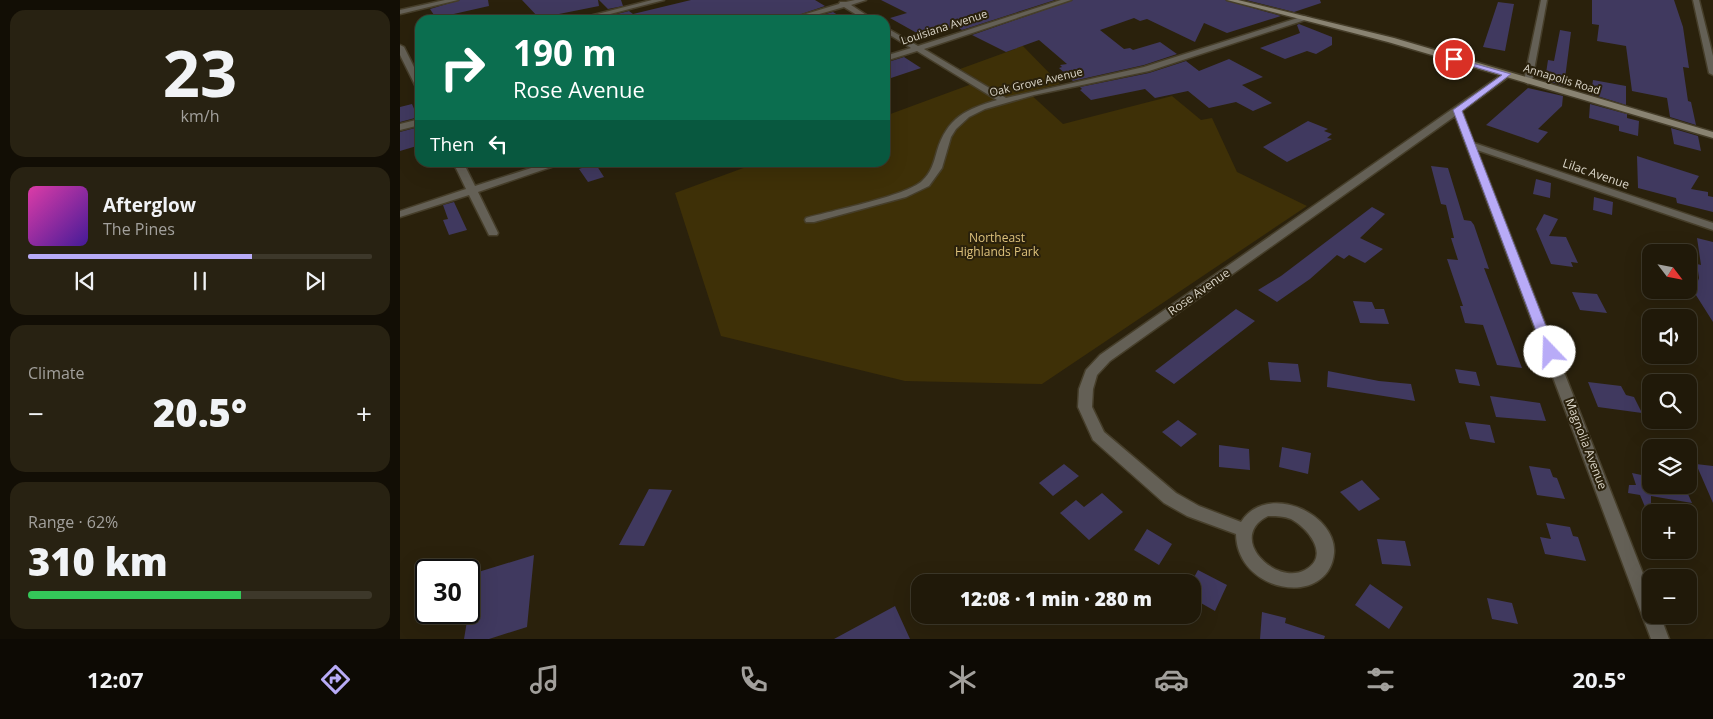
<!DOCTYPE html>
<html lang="en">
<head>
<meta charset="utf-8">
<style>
  body { margin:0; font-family:"Open Sans",sans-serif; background:#282212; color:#f1f3f6; height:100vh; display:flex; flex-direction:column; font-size:19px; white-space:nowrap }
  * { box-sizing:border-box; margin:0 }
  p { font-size:16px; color:#a2a09c }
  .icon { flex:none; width:28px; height:28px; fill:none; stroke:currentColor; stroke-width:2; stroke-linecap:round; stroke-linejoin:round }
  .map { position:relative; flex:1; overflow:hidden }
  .drawer { display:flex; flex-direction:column; gap:10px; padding:10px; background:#120e05; width:400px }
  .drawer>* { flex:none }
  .hud { position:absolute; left:15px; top:15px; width:475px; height:152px; border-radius:15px; box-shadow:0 5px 20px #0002,0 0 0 1px #3d382a; background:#0b6e4f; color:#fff; overflow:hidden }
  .needle { width:32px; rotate:122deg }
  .controls { position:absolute; left:1242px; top:244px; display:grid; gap:10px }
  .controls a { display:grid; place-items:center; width:55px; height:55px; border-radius:10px; background:#201909; box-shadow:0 5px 20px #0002,0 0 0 1px #3d382a; font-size:25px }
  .speed { position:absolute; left:15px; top:559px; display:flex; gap:10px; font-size:25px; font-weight:700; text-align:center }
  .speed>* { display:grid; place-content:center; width:65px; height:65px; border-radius:50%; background:#201909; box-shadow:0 5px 20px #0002,0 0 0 1px #3d382a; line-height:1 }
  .speed .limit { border:2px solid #111; border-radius:8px; background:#fff; color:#111 }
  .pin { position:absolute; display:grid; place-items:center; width:42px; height:42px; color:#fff; margin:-21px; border:2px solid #fff; border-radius:50%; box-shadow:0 1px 5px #0007 }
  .me { position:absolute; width:55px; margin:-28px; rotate:339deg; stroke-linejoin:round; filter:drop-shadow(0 0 4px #0008) }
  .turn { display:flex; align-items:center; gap:18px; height:105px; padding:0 15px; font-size:22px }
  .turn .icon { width:65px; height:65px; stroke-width:2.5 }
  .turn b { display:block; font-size:35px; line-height:42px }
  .then { display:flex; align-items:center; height:48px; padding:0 15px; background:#0003; gap:10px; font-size:19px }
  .big { font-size:38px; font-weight:800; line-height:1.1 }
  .drawer .tile { flex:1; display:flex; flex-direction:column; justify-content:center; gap:8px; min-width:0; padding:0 18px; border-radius:15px; background:#282212 }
  .drawer .dial { align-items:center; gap:0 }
  .dial b { font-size:65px; line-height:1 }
  .song { display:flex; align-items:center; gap:15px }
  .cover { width:60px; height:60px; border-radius:8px; background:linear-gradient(135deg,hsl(320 70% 55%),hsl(260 70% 35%)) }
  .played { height:5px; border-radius:2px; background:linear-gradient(90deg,#b8abf7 65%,#3d382a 65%) }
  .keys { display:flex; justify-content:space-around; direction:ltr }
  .heat { display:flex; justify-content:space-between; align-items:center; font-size:28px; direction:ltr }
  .charge { height:8px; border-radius:4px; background:linear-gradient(90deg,#34c759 62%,#3d382a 0) }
  .trip { position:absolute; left:511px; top:574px; width:290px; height:50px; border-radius:15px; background:#201909; box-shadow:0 5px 20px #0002,0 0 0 1px #3d382a; font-weight:800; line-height:50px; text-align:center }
  .tabs { display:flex; height:80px; justify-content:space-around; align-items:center; background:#0d0a04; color:#a2a09c }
  .tabs .icon { width:35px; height:35px }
  .tabs .on { color:#b8abf7 }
  .tabs b { font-size:22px; color:#f1f3f6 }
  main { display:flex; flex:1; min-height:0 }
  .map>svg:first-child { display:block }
</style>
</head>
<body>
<main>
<section class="drawer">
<div class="tile dial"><b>23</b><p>km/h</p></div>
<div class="tile">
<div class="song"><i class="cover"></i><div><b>Afterglow</b><p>The Pines</p></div></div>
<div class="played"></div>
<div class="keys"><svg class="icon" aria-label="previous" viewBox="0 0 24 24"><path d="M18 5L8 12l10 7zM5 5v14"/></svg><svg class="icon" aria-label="pause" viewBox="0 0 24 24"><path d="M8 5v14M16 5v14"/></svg><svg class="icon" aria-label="next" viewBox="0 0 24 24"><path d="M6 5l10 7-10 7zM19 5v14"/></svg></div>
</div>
<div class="tile"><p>Climate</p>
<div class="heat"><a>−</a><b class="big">20.5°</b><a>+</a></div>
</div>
<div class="tile"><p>Range · 62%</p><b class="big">310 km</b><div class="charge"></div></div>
</section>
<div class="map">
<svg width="1313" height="639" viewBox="0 0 1313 639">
  <rect width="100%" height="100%" fill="#2a210c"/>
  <path fill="#3e3007" d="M 620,43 L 660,84 L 628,92 L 663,124 L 772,96 L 801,120 L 812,118 L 837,172 L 907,206 L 642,384 L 505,381 L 321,336 L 275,193 L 357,163 L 485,162 L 485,116 L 580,81 L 560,69 L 615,49 Z"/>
  <path fill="#40395f" d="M 60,0 L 88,0 L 89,6 L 36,18 L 30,9 Z
    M 122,0 L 198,0 L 199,6 L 139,18 Z
    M 199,0 L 221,0 L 223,6 L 208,9 Z
    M 291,0 L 415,0 L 425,6 L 384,20 L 218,20 L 213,15 L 229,11 L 233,14 Z
    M 481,0 L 655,0 L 562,30 L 556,26 L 524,37 L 490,18 L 507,13 Z
    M 673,0 L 825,0 L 881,16 L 827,33 L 804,23 L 795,42 L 747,19 L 740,21 L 734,18 L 700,30 L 724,49 L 730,48 L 733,50 L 760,42 L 777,54 L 744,65 L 673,81 L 659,68 L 662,67 L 660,65 L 667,64 L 639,40 L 606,52 L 572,35 Z
    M 846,0 L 920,0 L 921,3 L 894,12 Z
    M 1192,0 L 1274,0 L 1283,27 L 1289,68 L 1283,67 L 1288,101 L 1291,102 L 1296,125 L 1270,117 L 1267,98 L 1232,91 L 1226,46 L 1197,41 L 1199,25 L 1192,24 Z
    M 1098,2 L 1114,4 L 1105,51 L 1083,47 Z
    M 433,12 L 446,20 L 405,20 Z
    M 899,24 L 932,37 L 932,45 L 916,54 L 907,51 L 885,59 L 860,48 L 900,33 L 897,25 Z
    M 1160,30 L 1171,32 L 1164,86 L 1145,80 L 1148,60 L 1154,61 Z
    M 504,57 L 521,68 L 485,80 L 485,63 Z
    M 829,59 L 863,77 L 842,85 L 872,103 L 853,111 L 836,102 L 809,108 L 788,91 L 755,98 L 745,89 L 691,100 L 680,90 L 682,89 L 680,87 L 749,73 L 786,61 L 799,71 Z
    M 1193,80 L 1226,86 L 1226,105 L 1191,94 Z
    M 1128,88 L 1163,96 L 1162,106 L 1138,129 L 1148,132 L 1138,143 L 1086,125 Z
    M 12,104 L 15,111 L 15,118 L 0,122 L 0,107 Z
    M 1190,104 L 1227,114 L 1227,118 L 1239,121 L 1238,136 L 1219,131 L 1219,126 L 1189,118 Z
    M 908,121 L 928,129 L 924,131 L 932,134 L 927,138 L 932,139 L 887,162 L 863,147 Z
    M 15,128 L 14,134 L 20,145 L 0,151 L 0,132 Z
    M 1271,128 L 1298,136 L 1301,151 L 1274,144 Z
    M 1237,156 L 1299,176 L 1291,189 L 1308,192 L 1308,196 L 1313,197 L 1313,212 L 1277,203 L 1276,198 L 1238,188 Z
    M 195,163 L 204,177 L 188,182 L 179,169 Z
    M 1031,166 L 1048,168 L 1064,220 L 1071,221 L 1074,225 L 1089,269 L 1084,268 L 1122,368 L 1097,365 L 1083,325 L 1065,323 L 1060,306 L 1063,306 L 1047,259 L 1058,260 L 1051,238 L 1054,238 L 1046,205 L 1041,204 Z
    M 1136,179 L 1151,183 L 1150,198 L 1133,194 Z
    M 1194,197 L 1213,202 L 1212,215 L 1193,210 Z
    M 54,202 L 67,230 L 49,235 L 43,220 L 48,219 L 43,205 Z
    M 972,207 L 985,214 L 960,238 L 983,249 L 965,263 L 949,255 L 944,259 L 937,255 L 910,279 L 877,302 L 858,290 L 881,276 Z
    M 1144,214 L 1158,219 L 1149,236 L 1166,237 L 1178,263 L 1171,262 L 1173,267 L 1151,264 L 1136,229 Z
    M 1297,238 L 1313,242 L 1313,322 L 1294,292 L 1299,278 L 1297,264 L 1301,265 Z
    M 1172,292 L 1197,294 L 1207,313 L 1180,310 Z
    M 953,301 L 972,302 L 975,309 L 984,309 L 989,324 L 960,323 Z
    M 836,309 L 855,321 L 774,384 L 755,371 Z
    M 868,362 L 898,364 L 901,382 L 870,380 Z
    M 1055,369 L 1076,372 L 1080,386 L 1059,383 Z
    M 928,371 L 979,381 L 1011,384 L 1015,401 L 927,387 Z
    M 1188,382 L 1221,386 L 1226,395 L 1234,397 L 1242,413 L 1198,407 Z
    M 1090,396 L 1140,403 L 1146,421 L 1096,417 Z
    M 778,420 L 797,434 L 781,447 L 762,432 Z
    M 1065,422 L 1090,425 L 1095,443 L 1070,439 Z
    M 819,445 L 849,449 L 850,470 L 819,467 Z
    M 882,447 L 911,453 L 908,474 L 879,467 Z
    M 664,464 L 679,476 L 653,496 L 639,483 Z
    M 1296,464 L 1313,466 L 1313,503 Z
    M 1129,466 L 1150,469 L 1153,477 L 1157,478 L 1165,499 L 1137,495 Z
    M 1232,473 L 1251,477 L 1251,485 L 1284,485 L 1292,503 L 1251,496 L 1251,521 L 1240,495 L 1228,493 L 1229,485 L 1236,485 Z
    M 962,480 L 980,499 L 959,511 L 940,492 Z
    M 249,489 L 272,490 L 244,546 L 219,545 Z
    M 702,493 L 723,512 L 689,540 L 660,513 L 676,500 L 684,507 Z
    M 1146,523 L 1170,527 L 1173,536 L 1178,537 L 1186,561 L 1145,554 L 1140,537 L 1151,539 Z
    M 747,529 L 772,544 L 759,565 L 734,550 Z
    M 977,539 L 1005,541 L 1011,566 L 982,564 Z
    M 134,555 L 127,627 L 89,639 L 64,639 L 75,573 Z
    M 798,570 L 827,585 L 815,611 L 792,598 L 792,581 Z
    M 970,584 L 1003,607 L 989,629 L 955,605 Z
    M 1087,598 L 1112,603 L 1118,624 L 1092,619 Z
    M 495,606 L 510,639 L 434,639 Z
    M 862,612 L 886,618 L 885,623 L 925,636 L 924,639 L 860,639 Z"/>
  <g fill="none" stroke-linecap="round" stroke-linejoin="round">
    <defs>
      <path id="minor" d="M 45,0 L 58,0 L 0,14 L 0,10 Z
        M 252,0 L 264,0 L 187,20 L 174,20 Z
        M 455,0 L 466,0 L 451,5 L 474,20 L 465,20 L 444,7 L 398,20 L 386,20 L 439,4 L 440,2 L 446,2 Z
        M 661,0 L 671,0 L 524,49 L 606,98 L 744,67 L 904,16 L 911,18 L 749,71 L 634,95 L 585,109 L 569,117 L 556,129 L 551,137 L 542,168 L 529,186 L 506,197 L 414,222 L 406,222 L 405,220 L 406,218 C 430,211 506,196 522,181 C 531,173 534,162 537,151 C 547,118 566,109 597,100 L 517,51 L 485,61 L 485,56 L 511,48 L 485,32 L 485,27 L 518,46 Z
        M 1293,0 L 1299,0 L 1313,56 L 1313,75 L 1309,73 Z
        M 0,45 L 4,47 L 20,79 L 20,90 L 16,87 L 0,55 Z
        M 1104,73 L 1111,75 L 1062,111 L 1074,143 L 1313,223 L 1313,230 L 1077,150 L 1251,594 L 1251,615 L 1260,615 L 1269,639 L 1251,639 L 1055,116 L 710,361 L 697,375 L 693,389 L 692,407 L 704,432 L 776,493 L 799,506 L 841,522 C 866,482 937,513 934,553 C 929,608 837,594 836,534 L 787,516 L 764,503 L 693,440 L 678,407 L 679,389 L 686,370 L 700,355 ZM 868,516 C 876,516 883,516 891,519 C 908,528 931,556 905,570 C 875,586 826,537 868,516 Z
        M 20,119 L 20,125 L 0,130 L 0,124 Z
        M 53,162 L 63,162 L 75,186 L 150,162 L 166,162 L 78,192 L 98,233 L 97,235 L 89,235 L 69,195 L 0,217 L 0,211 L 66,189 Z"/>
      <path id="tertiary" d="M 1141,0 L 1147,0 L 1132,81 L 1128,84 L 1124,81 Z"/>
      <path id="secondary" d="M 827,0 L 838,0 L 994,38 L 1313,132 L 1313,138 L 988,42 Z"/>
    </defs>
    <use href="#minor" stroke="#463e2a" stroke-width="3"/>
    <use href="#tertiary" stroke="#463e2a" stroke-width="3"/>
    <use href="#secondary" stroke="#463e2a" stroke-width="3"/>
    <use href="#minor" fill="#646056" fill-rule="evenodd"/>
    <use href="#tertiary" fill="#646056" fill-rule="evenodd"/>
    <use href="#secondary" fill="#898372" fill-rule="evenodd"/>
  </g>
  <path fill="#b8abf7" stroke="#786fa1" d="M 1051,57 L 1111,74 L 1062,111 L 1156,352 L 1155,356 L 1146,356 L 1144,352 L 1053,110 L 1102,75 L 1051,60 Z"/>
  <g text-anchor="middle" stroke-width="4" stroke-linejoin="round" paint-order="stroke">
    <g font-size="11" fill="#dbd6c9" stroke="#2a210c">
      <text transform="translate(544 27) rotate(-18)" y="4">Louisiana Avenue</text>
      <text transform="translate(1162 79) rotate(17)" y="4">Annapolis Road</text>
      <text transform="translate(636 82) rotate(-13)" y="4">Oak Grove Avenue</text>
    </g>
    <g font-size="12" fill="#dbd6c9" stroke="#2a210c">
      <text transform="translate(1196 174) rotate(19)" y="4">Lilac Avenue</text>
      <text transform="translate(799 292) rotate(-35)" y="4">Rose Avenue</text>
      <text transform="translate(1186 444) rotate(69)" y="4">Magnolia Avenue</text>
    </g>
    <g font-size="12" fill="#dec27c" stroke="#2a210c">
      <text x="597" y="242">Northeast<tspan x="597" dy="14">Highlands Park</tspan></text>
    </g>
  </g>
</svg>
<div class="controls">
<a><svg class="needle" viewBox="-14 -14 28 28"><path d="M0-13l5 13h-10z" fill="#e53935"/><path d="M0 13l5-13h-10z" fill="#a2a09c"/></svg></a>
<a><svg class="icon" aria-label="sound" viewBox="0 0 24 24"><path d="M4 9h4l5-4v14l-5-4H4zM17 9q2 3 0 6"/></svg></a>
<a><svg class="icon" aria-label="search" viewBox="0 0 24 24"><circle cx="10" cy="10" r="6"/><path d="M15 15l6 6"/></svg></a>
<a><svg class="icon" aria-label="layers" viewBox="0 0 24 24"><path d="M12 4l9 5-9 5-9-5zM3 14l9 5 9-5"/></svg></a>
<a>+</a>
<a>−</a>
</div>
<div class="speed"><div class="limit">30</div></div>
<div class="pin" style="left:1054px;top:59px;background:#d93025"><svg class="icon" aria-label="arrive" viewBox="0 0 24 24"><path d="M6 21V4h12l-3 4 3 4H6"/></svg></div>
<svg class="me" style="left:1150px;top:352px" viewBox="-20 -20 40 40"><circle r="19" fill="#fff"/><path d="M0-13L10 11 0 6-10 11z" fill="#b8abf7"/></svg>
<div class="trip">12:08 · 1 min · 280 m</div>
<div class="hud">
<div class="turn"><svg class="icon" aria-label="right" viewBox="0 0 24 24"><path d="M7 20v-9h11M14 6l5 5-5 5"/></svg><div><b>190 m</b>Rose Avenue</div></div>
<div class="then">Then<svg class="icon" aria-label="left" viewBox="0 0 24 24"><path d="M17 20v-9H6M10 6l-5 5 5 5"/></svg></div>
</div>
</div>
</main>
<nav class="tabs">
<b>12:07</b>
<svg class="icon on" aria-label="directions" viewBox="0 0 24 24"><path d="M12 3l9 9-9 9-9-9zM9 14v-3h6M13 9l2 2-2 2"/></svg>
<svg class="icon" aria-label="music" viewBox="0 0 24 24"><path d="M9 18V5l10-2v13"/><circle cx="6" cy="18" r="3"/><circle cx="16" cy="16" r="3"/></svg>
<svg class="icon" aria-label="phone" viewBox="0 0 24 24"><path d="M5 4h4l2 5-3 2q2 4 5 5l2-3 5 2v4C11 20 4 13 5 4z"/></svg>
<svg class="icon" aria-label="climate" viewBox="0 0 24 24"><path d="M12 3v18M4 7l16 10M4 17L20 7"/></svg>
<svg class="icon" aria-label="car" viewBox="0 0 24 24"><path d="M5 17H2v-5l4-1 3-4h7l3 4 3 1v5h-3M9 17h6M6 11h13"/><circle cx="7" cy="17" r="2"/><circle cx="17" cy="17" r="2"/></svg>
<svg class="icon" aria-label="filters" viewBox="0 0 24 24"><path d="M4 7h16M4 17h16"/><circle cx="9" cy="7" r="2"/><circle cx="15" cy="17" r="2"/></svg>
<b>20.5°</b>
</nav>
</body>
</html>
